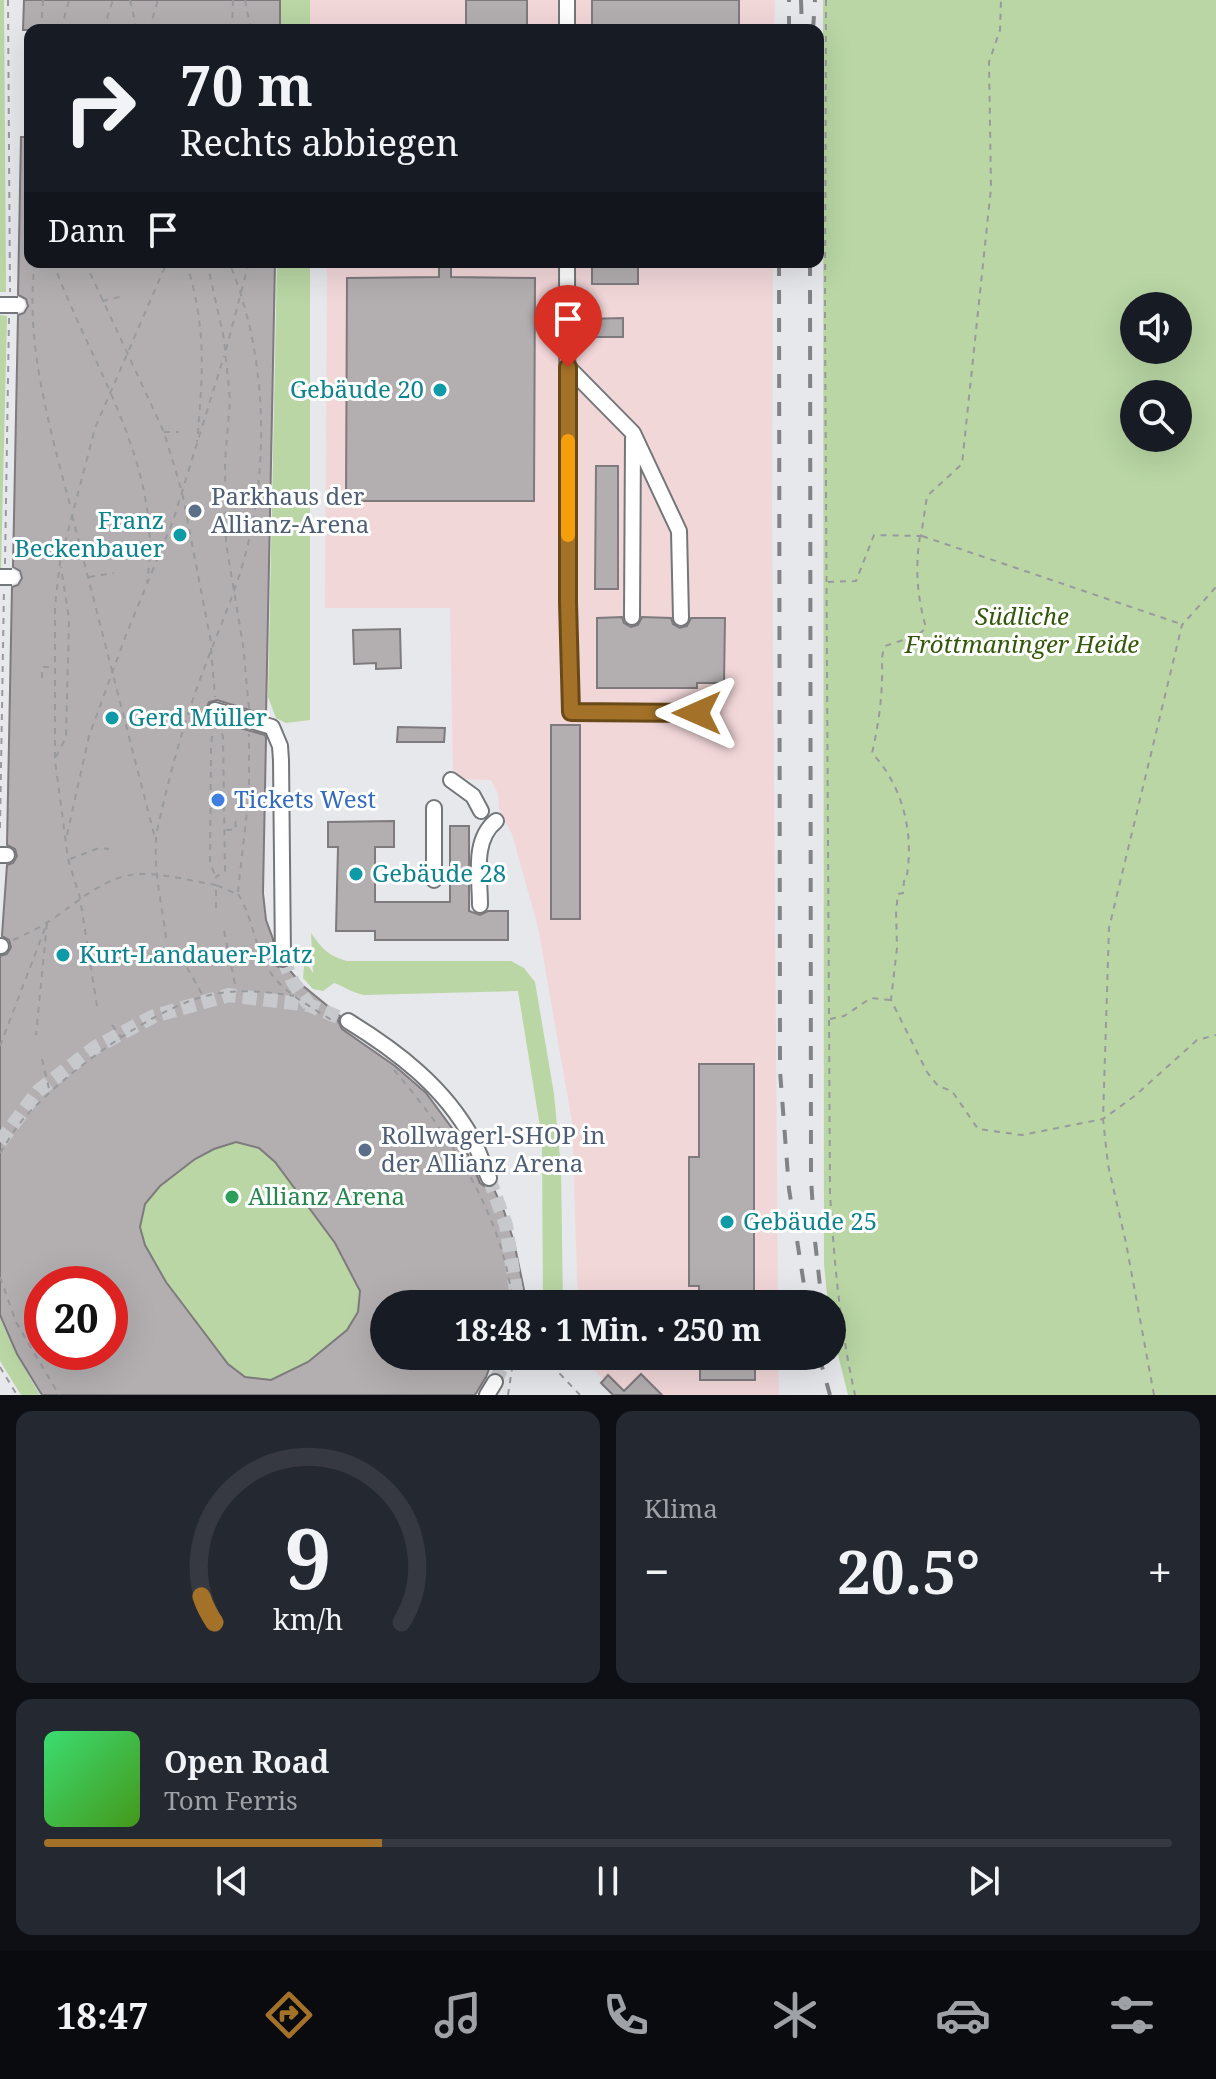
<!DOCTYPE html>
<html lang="de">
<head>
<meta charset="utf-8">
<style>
  body { margin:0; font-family:"Noto Serif",serif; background:#242831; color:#f1f3f6; height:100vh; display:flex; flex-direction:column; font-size:30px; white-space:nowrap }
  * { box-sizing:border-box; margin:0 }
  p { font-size:26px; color:#9ea1a6 }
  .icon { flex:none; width:44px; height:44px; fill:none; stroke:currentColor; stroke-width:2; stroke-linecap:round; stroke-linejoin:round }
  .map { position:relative; height:1395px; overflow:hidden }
  .drawer { display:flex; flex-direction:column; gap:16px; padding:16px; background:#0d0f14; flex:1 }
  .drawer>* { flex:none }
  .banner { position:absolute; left:24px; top:24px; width:800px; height:244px; border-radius:16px; box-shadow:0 8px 32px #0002; background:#171b24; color:#f1f3f6; overflow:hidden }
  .buttons { position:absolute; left:1120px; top:292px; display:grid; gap:16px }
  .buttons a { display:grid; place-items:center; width:72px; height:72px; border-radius:50%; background:#171b24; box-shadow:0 8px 32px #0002; font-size:40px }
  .speed { position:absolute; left:24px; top:1266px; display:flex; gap:16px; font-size:40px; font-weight:700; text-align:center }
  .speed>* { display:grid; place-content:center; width:104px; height:104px; border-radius:50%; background:#171b24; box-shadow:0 8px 32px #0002; line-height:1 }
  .speed .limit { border:12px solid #d22; background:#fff; color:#111 }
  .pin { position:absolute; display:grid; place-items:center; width:68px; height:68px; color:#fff; margin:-82px -34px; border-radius:50% 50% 50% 0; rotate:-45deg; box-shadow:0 0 8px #0007 }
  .pin .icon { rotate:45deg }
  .me { position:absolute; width:88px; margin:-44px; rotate:270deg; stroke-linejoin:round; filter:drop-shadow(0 0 6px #0008) }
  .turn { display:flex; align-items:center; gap:28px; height:168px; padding:0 24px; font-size:36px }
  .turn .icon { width:104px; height:104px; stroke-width:2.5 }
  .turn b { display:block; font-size:56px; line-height:68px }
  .then { display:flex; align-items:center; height:76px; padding:0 24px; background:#0003; gap:16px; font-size:30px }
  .big { font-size:60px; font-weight:700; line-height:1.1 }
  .drawer .tile { flex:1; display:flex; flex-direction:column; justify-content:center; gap:12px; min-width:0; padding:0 28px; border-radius:16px; background:#242831 }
  .drawer .dial { align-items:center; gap:0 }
  .dial svg { height:208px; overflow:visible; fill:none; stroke:#363941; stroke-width:7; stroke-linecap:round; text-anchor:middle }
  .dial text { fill:#f1f3f6; stroke:none }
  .song { display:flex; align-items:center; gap:24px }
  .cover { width:96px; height:96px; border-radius:12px; background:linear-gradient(135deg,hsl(140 70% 55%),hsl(100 70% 35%)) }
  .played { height:8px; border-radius:4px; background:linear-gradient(90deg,#a37127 30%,#363941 30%) }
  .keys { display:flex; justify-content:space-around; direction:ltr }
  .heat { display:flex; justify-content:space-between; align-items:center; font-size:44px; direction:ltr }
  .drawer .tiles { flex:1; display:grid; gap:16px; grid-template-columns:1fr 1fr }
  .tile:last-child { grid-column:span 2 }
  .trip { position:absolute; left:370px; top:1290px; width:476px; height:80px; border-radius:40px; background:#171b24; box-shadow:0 8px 32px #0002; font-weight:700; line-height:80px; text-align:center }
  .dock { display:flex; height:128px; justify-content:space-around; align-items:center; background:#090b0e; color:#9ea1a6 }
  .dock .icon { width:56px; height:56px }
  .dock .active { color:#a37127 }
  .dock b { font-size:36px; color:#f1f3f6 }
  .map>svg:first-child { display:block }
</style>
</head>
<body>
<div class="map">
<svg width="1216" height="1395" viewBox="0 0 1216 1395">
  <rect width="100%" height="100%" fill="#e6e8ec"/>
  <path fill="#f2d7d9" d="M 310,0 L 775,0 L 774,30 L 310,30 Z
    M 327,262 L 773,262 L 772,515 L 778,1304 L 578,1304 L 572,1122 L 538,927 L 512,834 L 499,809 L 498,794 L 491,780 L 453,779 L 450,608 L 325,608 Z
    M 589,1356 L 778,1356 L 779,1395 L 619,1395 L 592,1368 Z"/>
  <path fill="#b9d6a4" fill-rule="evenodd" d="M 0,0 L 4,0 L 6,292 L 0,292 Z
    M 281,0 L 310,0 L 310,30 L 281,30 Z
    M 823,0 L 1216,0 L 1216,1395 L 848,1395 L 832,1331 L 832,1304 L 828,1304 L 824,1264 ZM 1134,306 L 1178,306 L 1178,350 L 1134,350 ZM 1178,394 L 1178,438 L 1134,438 L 1134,394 Z
    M 277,262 L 310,262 L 310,720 L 286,723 L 276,718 L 268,697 Z
    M 0,315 L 7,316 L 1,569 L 0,569 Z
    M 311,933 C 322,949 329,956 347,961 L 511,961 L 524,968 L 535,982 L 554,1094 L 561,1168 L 563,1304 L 543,1304 L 542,1139 L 518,991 L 364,995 C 353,993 345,987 334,983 L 323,991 L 313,989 L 303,978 L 304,966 L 309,967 L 313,973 Z
    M 188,1013 L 384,1304 L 384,1356 L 483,1376 L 82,1395 L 110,1352 L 110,1284 L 42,1284 L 42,1334 L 0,1222 Z
    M 0,1318 L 16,1354 L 40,1395 L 21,1395 L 0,1361 Z"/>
  <path fill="#b3afb1" stroke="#7e7a7d" stroke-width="2" fill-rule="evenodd" d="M 24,0 L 280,0 L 280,30 L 23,30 Z
    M 466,0 L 527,0 L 527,30 L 466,30 Z
    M 592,0 L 739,0 L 739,30 L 592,30 Z
    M 21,137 L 30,137 L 30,262 L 275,262 L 266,715 L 217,700 L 209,702 L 205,712 L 212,720 L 265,735 L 266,738 L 263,893 L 266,920 L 273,939 L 275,965 L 282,969 L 288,968 L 302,985 L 340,1016 L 338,1021 L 342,1029 L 395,1066 L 426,1093 L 463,1143 L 480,1183 L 487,1188 L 493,1187 L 504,1211 L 514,1242 L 527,1304 L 384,1304 L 384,1356 L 494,1356 L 486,1377 L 475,1395 L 42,1395 L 17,1354 L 0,1315 L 0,956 L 7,954 L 11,947 L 9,940 L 2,936 L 3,921 L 7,865 L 13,863 L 17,856 L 15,849 L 7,845 L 12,587 L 18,585 L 22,578 L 20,571 L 13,567 L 18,315 L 24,313 L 28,306 L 26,299 L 18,295 ZM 236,1142 L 259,1148 L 275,1162 L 335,1243 L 360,1291 L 358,1312 L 347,1330 L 308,1362 L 271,1380 L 245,1377 L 228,1364 L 166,1282 L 145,1245 L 140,1227 L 145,1204 L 160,1186 L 195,1159 L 214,1149 ZM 42,1284 L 110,1284 L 110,1352 L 42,1352 Z
    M 439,262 L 451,262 L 451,277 L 535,278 L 534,501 L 346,501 L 347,278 L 439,277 Z
    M 592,262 L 638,262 L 638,284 L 592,284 Z
    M 623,318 L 623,337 L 585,337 L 585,319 Z
    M 596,466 L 618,466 L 618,589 L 595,589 Z
    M 622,617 L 624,623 L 631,627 L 638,625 L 642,617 L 671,618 L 673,624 L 680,628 L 687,626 L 691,618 L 725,618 L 724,683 L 697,683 L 697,688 L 597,688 L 597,618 Z
    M 400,629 L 401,668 L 376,669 L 376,663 L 354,664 L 353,630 Z
    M 551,725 L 580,725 L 580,919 L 551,919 Z
    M 398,727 L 445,728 L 444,742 L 397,742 Z
    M 394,821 L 394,847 L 375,847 L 375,902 L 450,902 L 450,826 L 469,826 L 469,911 L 480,915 L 488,911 L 508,911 L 508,940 L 375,940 L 375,931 L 336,931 L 338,847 L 328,847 L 328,822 Z
    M 699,1064 L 754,1064 L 754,1304 L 699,1304 L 699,1286 L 689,1286 L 689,1157 L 699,1157 Z
    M 700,1356 L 755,1356 L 755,1380 L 700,1380 Z
    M 641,1374 L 662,1395 L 613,1395 L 601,1383 L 608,1375 L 624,1391 Z"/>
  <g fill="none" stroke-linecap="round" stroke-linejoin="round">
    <path stroke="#c7c9cd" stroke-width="14" stroke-dasharray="14 7" stroke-linecap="butt" d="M 283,959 L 293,982 L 309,1005
      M 0,1142 L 38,1091 L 94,1048 L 154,1016 L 229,995 L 309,1005 L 348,1021
      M 489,1178 L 506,1225 L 518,1304
      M 495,1382 L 507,1356"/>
    <defs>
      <path id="minor" d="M 567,30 L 567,0
        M 567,262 L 568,602 L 571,712 L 697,713
        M 568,367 L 633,433 L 679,531 L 681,618
        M 632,617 L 633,438
        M 215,710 L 272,727 L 280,746 L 281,760 L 283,959
        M 451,780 L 473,796 L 481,811
        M 434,808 L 434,880
        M 0,855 L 7,855
        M 480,905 C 480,877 472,840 496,821
        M 0,946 L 1,946
        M 348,1021 C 397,1051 444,1087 472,1138 C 479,1151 483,1165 489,1178
        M 487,1395 L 495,1382"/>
    </defs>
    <use href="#minor" stroke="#74777a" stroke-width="18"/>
    <path stroke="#989a9d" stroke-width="2" stroke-dasharray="6 6" stroke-linecap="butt" d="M 8,0 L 10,292
      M 130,0 L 137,30
      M 245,0 L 251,30
      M 826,0 L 825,316 L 830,1193 C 834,1261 840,1328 855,1395
      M 41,30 L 43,0
      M 61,30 L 69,0
      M 103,30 L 113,0
      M 149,30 L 158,0
      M 232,30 L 233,0
      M 35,262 C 24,342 51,432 71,509
      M 53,262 C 91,366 165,467 147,582
      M 85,262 L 164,432 L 182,492 L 211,642
      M 186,262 C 207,327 203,375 197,442
      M 207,262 L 224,339 L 230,400 L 225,462 L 226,543 L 243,645 L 249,708
      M 102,301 L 120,297
      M 226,350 L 249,262
      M 164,432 L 179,432
      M 72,515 L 155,838
      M 920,536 C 915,568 917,596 926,628 L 918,635 L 885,646 C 880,658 883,665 882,678 C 882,700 877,733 872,753 C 903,786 915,835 906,880 L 904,881 L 903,893 L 898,894 L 896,911 L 897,948 L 891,1000 L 927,1072 L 938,1086 L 952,1091 L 978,1129 L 1022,1135 L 1103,1119 L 1136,1095 L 1197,1040 L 1216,1035
      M 922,536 L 1181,624
      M 5,564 L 9,318
      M 89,577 L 114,573
      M 828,582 L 856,581 L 874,535 L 921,536 L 927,496 L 962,464 L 991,188 L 989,62 L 1000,30 L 1001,0
      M 211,648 L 215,697
      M 42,678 L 42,667 L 53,667
      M 213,724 L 211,750 L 210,863 L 216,877
      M 166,726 L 184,726
      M 56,757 L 66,737 L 69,619 L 61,567
      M 0,828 L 4,589
      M 226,830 L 236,829 L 235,818
      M 67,835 L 89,736 L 126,635 L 173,521 L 224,356
      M 70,859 L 99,848 L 109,849
      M 238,894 C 251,915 253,936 263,959 C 275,989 307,1004 333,1021
      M 216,908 L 216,885 L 237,894 L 238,891 L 249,794 L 249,734
      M 224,931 L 236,989
      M 166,938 C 162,906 154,872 156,841 C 156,829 161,816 163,805 C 171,771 180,738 191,705 C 204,666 220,629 234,591 C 271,488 271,363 229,262
      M 13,940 C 26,934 39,928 51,920 C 80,901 106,874 143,874 C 167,874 192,881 216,885 L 216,877 L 225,871 L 223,737 L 220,727
      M 181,957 L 202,994
      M 97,1006 L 80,898 L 68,859 L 55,760 L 55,606 L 60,562 L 95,428 L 167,262
      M 830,1019 L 844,1016 L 871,998 L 890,1000
      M 112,1025 L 121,1037
      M 0,1046 L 47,923 L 36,1035
      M 42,1059 L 50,1093
      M 394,1070 C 452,1138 502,1213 513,1304
      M 0,1153 C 8,1141 15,1128 25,1117 C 64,1074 146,1013 202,997 C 233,988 263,991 294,996
      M 0,1277 L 16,1322 L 59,1395
      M 543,1356 L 580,1395
      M 0,1367 L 17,1395
      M 508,1395 L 514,1356
      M 1154,1395 L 1126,1243 L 1108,1165 L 1103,1119 L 1109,928 L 1182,625 L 1216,587"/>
    <use href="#minor" stroke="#fff" stroke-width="14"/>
    <path stroke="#828386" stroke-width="4" stroke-dasharray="14 14" stroke-linecap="butt" d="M 801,0 L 802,30
      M 789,30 L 789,0
      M 813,30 L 815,0
      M 779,262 L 780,1071 L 789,1189 L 807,1304
      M 810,262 L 811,1179 L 815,1241 L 822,1304
      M 819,1356 L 830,1395"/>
    <defs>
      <path id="minor-bridge" d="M 0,305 L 18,305
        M 0,577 L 12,577"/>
    </defs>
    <use href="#minor-bridge" stroke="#74777a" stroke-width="18" stroke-linecap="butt"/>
    <use href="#minor-bridge" stroke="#fff" stroke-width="14"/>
  </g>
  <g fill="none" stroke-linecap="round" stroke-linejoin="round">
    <defs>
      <path id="route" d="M 568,367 L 568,602 L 571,712 L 697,713"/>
    </defs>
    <use href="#route" stroke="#6a4919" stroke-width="20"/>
    <use href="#route" stroke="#a37127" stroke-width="14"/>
    <path stroke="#f59e0b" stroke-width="14" d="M 568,441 L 568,535"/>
  </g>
  <g fill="#0f9aa8" stroke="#fff" stroke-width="3">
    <circle cx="440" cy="390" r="8"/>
    <circle cx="180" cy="535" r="8"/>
    <circle cx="112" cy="718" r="8"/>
    <circle cx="356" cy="874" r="8"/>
    <circle cx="63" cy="955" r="8"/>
    <circle cx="727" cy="1222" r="8"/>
  </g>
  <g fill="#5c6f8a" stroke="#fff" stroke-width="3">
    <circle cx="195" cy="511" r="8"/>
    <circle cx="365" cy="1150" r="8"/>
  </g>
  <circle fill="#3f7fe0" stroke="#fff" stroke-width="3" cx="218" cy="800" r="8"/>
  <circle fill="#2e9e5b" stroke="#fff" stroke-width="3" cx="232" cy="1197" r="8"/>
  <g text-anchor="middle" stroke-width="6" stroke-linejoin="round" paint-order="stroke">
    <g font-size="24" fill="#0d838f" stroke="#fff" text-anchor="start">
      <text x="424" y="398" text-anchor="end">Gebäude 20</text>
      <text x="164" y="529" text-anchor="end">Franz<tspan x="164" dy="28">Beckenbauer</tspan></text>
      <text x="128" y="726">Gerd Müller</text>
      <text x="372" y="882">Gebäude 28</text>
      <text x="79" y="963">Kurt-Landauer-Platz</text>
      <text x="743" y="1230">Gebäude 25</text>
    </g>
    <g font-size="24" fill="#4e5e75" stroke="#fff" text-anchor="start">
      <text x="211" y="505">Parkhaus der<tspan x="211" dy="28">Allianz-Arena</tspan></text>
      <text x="381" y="1144">Rollwagerl-SHOP in<tspan x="381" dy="28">der Allianz Arena</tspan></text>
    </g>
    <g font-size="24" font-style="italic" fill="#345809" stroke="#fff">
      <text x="1022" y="625">Südliche<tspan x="1022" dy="28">Fröttmaninger Heide</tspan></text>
    </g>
    <g font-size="24" fill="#366cbe" stroke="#fff" text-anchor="start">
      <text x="234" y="808">Tickets West</text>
    </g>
    <g font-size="24" fill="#27864d" stroke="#fff" text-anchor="start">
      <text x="248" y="1205">Allianz Arena</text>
    </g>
  </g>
</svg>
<div class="buttons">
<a><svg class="icon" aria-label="sound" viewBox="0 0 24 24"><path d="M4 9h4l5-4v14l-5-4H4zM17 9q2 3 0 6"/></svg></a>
<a><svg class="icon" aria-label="search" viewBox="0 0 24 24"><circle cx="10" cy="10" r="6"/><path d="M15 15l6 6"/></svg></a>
</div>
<div class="speed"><div class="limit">20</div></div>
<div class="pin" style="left:568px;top:367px;background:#d93025"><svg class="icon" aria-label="arrive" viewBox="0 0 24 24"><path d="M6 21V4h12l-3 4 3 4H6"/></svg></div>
<svg class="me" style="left:697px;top:713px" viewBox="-20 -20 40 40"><path d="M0-17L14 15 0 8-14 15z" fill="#a37127" stroke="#fff" stroke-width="4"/></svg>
<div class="trip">18:48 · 1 Min. · 250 m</div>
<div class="banner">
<div class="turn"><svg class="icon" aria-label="right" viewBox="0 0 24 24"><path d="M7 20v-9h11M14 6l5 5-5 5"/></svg><div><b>70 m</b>Rechts abbiegen</div></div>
<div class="then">Dann<svg class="icon" aria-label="arrive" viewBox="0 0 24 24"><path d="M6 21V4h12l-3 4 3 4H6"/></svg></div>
</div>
</div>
<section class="drawer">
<div class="tiles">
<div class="tile dial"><svg viewBox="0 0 100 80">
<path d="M14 69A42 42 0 1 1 86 69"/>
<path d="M14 69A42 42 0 0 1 9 59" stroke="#a37127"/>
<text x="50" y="56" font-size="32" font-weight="700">9</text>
<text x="50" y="72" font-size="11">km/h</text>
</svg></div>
<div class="tile"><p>Klima</p>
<div class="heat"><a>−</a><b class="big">20.5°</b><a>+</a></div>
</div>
<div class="tile">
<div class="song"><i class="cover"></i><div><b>Open Road</b><p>Tom Ferris</p></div></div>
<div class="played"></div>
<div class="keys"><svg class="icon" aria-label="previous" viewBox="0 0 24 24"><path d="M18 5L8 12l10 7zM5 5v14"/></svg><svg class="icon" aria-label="pause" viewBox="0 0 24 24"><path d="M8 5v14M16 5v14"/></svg><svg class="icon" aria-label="next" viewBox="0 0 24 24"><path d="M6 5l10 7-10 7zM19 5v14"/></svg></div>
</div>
</div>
</section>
<nav class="dock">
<b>18:47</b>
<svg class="icon active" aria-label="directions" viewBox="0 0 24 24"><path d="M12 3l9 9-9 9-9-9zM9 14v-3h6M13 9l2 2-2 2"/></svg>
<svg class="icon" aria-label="music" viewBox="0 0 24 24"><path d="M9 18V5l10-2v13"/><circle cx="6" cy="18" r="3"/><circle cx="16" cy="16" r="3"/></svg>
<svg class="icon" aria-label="phone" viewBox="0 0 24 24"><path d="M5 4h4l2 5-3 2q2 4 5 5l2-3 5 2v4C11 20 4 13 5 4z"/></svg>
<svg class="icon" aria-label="climate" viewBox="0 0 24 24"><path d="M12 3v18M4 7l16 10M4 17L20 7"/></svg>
<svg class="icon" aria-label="car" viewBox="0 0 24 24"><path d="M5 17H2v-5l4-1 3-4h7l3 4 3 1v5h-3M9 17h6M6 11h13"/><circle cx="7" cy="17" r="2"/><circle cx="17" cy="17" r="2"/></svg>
<svg class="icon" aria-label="filters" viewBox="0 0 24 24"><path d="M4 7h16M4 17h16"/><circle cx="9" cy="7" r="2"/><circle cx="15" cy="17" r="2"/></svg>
</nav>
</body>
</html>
